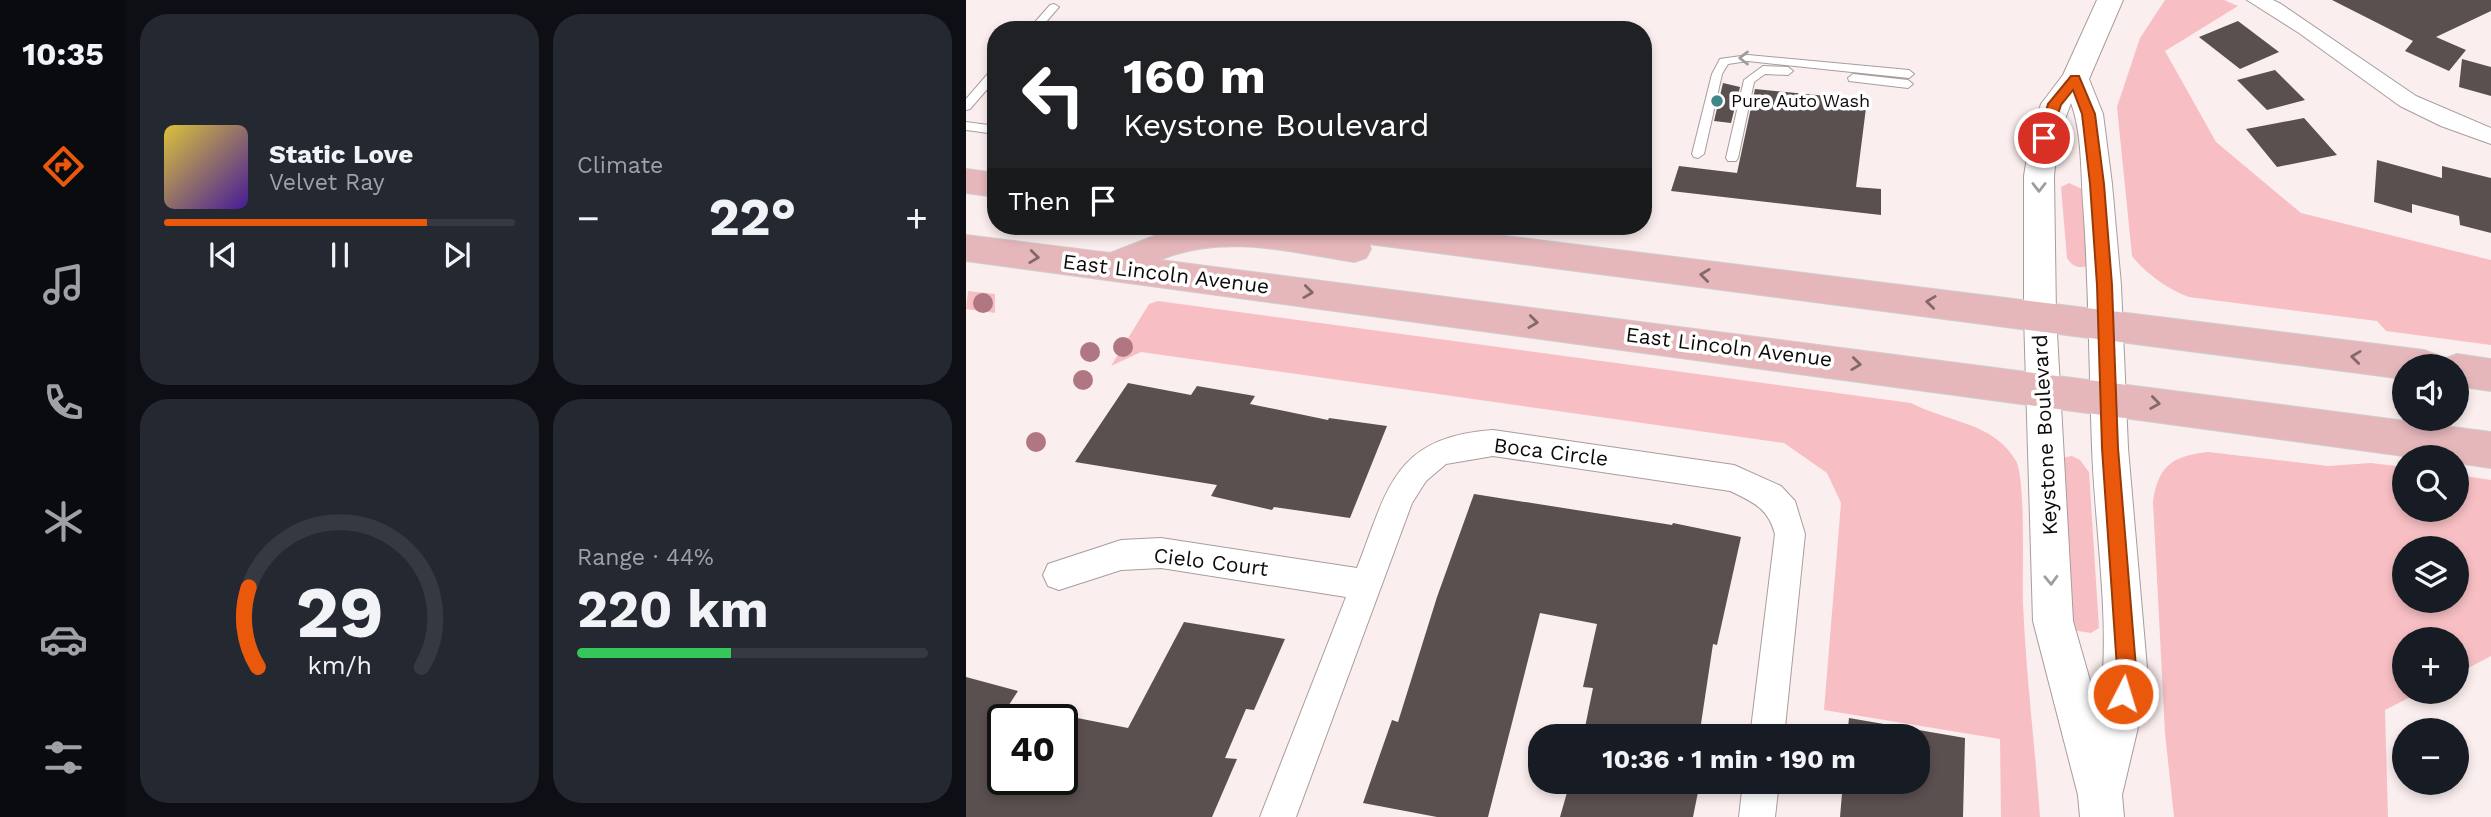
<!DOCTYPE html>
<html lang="en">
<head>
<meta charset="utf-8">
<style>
  body { margin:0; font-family:"Work Sans",sans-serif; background:#242831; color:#f1f3f6; height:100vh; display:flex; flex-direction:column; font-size:26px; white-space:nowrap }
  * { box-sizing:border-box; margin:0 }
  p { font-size:23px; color:#9ea1a6 }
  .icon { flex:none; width:38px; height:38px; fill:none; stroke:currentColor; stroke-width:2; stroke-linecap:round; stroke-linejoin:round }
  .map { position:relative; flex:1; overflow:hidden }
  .sheet { display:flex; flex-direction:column; gap:14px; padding:14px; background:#0d0f14; width:840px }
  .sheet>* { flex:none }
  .top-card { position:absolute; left:21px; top:21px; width:665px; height:214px; border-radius:28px; box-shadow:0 4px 10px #0003; background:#202124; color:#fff; overflow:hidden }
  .fabs { position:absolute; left:1426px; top:354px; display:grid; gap:14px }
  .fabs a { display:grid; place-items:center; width:77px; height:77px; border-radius:50%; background:#171b24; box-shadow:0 4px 10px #0003; font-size:35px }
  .speed { position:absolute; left:21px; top:704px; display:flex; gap:14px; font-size:35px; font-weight:700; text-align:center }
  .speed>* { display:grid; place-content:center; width:91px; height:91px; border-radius:50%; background:#171b24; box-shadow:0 4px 10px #0003; line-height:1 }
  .speed .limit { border:4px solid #111; border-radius:10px; background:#fff; color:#111 }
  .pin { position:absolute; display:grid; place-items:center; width:60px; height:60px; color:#fff; margin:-30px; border:4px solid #fff; border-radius:50%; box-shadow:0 2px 7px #0007 }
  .me { position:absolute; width:77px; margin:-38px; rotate:5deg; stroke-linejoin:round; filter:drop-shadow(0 0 5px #0008) }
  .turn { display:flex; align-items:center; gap:24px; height:147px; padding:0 21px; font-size:32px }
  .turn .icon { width:91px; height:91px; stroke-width:2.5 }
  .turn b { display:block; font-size:49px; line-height:60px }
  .then { display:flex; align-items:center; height:66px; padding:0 21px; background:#0003; gap:14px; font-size:26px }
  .big { font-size:52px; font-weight:700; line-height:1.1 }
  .sheet .widget { flex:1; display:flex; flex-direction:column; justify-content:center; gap:10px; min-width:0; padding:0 24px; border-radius:28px; background:#242831 }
  .sheet .dial { align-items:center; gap:0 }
  .dial svg { height:182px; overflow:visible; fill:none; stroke:#363941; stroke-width:7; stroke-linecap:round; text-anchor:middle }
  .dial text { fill:#f1f3f6; stroke:none }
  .song { display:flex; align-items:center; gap:21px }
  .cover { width:84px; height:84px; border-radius:10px; background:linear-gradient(135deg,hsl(50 70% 55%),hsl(260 70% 35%)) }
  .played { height:7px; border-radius:4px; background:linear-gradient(90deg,#ea580c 75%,#363941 75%) }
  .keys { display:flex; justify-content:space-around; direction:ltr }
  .heat { display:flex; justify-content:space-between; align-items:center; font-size:38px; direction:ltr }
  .charge { height:10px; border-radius:5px; background:linear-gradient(90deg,#34c759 44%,#363941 0) }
  .sheet .tiles { flex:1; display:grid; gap:14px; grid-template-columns:repeat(2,1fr) }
  .trip { position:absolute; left:562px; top:724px; width:402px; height:70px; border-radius:28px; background:#171b24; box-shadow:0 4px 10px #0003; font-weight:700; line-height:70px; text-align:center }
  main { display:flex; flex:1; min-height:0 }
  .menu { display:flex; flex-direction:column; width:126px; justify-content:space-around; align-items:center; background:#090b0e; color:#9ea1a6 }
  .menu .icon { width:49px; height:49px }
  .menu .current { color:#ea580c }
  .menu b { font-size:32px; color:#f1f3f6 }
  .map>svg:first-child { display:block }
</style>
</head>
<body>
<main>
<nav class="menu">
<b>10:35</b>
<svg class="icon current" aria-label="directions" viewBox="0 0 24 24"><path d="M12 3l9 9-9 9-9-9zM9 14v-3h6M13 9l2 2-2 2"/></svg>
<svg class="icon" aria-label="music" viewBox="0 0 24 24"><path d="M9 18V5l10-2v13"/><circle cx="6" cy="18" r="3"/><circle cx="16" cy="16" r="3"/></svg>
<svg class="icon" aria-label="phone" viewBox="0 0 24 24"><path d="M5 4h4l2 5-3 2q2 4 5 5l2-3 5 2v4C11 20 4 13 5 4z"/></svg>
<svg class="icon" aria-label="climate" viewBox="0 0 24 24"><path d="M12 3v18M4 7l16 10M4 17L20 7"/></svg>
<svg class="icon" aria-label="car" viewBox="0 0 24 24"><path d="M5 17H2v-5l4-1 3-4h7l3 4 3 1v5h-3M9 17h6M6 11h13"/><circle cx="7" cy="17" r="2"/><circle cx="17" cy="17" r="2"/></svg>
<svg class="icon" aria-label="filters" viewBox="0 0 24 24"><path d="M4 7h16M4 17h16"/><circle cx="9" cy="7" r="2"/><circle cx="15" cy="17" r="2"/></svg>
</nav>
<section class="sheet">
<div class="tiles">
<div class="widget">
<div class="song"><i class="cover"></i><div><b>Static Love</b><p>Velvet Ray</p></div></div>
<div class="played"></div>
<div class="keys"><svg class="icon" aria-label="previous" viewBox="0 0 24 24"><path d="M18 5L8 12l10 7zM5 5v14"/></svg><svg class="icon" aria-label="pause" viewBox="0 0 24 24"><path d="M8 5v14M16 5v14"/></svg><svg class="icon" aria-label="next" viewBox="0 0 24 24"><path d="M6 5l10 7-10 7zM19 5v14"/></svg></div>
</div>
<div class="widget"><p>Climate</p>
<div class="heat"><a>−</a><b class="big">22°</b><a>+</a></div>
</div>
<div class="widget dial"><svg viewBox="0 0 100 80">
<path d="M14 69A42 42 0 1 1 86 69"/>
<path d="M14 69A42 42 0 0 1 10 34" stroke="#ea580c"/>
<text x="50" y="56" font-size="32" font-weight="700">29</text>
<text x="50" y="72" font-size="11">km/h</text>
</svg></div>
<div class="widget"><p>Range · 44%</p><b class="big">220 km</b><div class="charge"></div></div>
</div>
</section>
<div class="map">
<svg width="1525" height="817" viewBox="0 0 1525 817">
  <rect width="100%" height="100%" fill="#fbeeee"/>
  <path fill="#f7bfc3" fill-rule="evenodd" d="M 1199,0 L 1258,0 L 1272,6 L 1199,51 L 1250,142 L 1335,213 L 1525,260 L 1525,345 L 1420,331 L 1411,321 L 1223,297 C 1203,290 1179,273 1166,256 L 1151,107 L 1174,38 Z
    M 1103,183 L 1120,191 L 1121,266 C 1112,269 1106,266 1101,258 L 1095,187 Z
    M 2,291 L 29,294 L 29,313 L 0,309 Z
    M 192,301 L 945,403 C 980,422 1028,422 1050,461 C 1060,480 1056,576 1057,604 C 1060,675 1069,746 1074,817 L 1035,817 L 1034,739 L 858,710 L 875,503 L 861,473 L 818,443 L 175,352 L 145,366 L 183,304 Z
    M 1242,452 L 1362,466 L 1405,463 L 1438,467 L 1438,509 L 1491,509 L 1491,475 L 1525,480 L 1525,656 L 1491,674 L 1491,639 L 1438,639 L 1438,691 L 1456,691 L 1419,710 L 1422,817 L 1208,817 L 1199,733 L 1187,502 C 1192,465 1207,456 1242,452 ZM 1438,548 L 1491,548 L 1491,600 L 1438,600 Z
    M 1106,456 L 1114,460 L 1123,472 L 1133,628 L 1125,633 L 1106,630 L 1093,464 L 1100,457 Z"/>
  <path fill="#5b5050" d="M 1366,0 L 1525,0 L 1525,11 L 1470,37 L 1500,50 L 1483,71 L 1439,51 L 1447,41 Z
    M 1272,21 L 1313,52 L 1274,69 L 1233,37 Z
    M 1496,59 L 1525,67 L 1525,96 L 1493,87 Z
    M 1309,70 L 1339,100 L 1301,110 L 1271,80 Z
    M 757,83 L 774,87 L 765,123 L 748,121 Z
    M 789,89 L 901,100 L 890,187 L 915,189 L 915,215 L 705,191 L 713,166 L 771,173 Z
    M 1338,118 L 1371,155 L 1311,167 L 1280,129 Z
    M 1411,160 L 1476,178 L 1476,166 L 1525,178 L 1525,233 L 1494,225 L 1493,216 L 1446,204 L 1446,213 L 1408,202 Z
    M 162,383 L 225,395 L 231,386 L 289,396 L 284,404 L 362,420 L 363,418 L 421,426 L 384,518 L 308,507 L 306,510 L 245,496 L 251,485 L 109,462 Z
    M 508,494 L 706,525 L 707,523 L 775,537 L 751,645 L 747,644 L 733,737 L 617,737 L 627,688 L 617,687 L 631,624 L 574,613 L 522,817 L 471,817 L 397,803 L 426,720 L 432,722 L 471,597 Z
    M 218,622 L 319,639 L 288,710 L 280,709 L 259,758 L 271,759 L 246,817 L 0,817 L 0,677 L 52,691 L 37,714 L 37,779 L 96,779 L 96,715 L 162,728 Z
    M 883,718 L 999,738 L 997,817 L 874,817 L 877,782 L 952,782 L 952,737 L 881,737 Z
    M 604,782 L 734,782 L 727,817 L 594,817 Z"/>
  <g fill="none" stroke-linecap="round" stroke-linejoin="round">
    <defs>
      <path id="service" d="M 88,4 L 93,7 L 73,30 L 62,30 L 84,5 Z
        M 782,55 L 943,70 L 948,74 L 943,78 L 782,61 L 762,64 L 756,74 L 738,154 L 732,158 L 728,157 L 726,154 L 746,74 L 754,59 Z
        M 797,66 L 822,67 L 827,71 L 822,75 L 799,74 L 788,82 L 772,158 L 770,161 L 762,161 L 760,158 L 778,80 Z
        M 30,68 L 30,79 L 4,109 L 0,110 L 0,99 L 26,69 Z
        M 887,74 L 942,80 L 947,84 L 942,88 L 883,81 L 882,78 Z
        M 0,122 L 30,126 L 30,134 L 0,130 Z"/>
      <path id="minor" d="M 1281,0 L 1307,0 L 1315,4 L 1450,96 L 1525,128 L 1525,144 L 1475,126 L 1434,106 L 1333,33 Z
        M 527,430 L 768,465 L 815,486 L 829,501 L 839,534 L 818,737 L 784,737 L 809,534 C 802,508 787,502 764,491 L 527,456 L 480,464 L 460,481 L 446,503 L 330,817 L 294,817 L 380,597 L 195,568 L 155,570 L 93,590 L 82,586 L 77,575 L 82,564 L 155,540 L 195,538 L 391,568 C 422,488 428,437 527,430 Z
        M 777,782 L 813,782 L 809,817 L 773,817 Z"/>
      <path id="tertiary" d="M 1131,0 L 1157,0 L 1123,79 L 1137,114 L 1146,184 L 1155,285 L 1162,448 L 1181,668 L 1174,719 L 1156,795 L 1158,817 L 1114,817 L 1112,795 L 1067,621 L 1058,315 L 1058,176 L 1064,138 L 1075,104 L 1097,75 ZM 1105,103 C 1116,133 1115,171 1117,203 C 1123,284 1123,366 1126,447 C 1129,535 1146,625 1133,712 L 1107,621 L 1090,315 L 1088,176 L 1092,138 Z"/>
      <path id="primary" d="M 0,169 L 30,173 L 30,197 L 0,193 Z
        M 214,226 L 325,226 L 344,229 L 342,226 L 459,226 L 1458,350 L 1471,355 L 1475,364 L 1478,359 L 1491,354 L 1525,359 L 1525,391 L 1491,386 L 1491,366 L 1438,366 L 1438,379 L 403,244 L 405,249 L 400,258 L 388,262 C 325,252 256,233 194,260 L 1525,432 L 1525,468 L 1491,463 L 1491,457 L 1445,457 L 0,261 L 0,235 L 144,253 Z"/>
    </defs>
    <use href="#service" stroke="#a99c9d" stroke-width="2"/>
    <use href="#minor" stroke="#a99c9d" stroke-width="2"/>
    <use href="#tertiary" stroke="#a99c9d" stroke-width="2"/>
    <use href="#primary" stroke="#cfcece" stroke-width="2"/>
    <use href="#service" fill="#fff" fill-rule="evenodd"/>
    <use href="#minor" fill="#fff" fill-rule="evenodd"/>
    <use href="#tertiary" fill="#fff" fill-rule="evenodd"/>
    <use href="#primary" fill="#e5b7bb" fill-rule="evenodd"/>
  </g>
  <g fill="#b07782">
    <circle cx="17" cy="303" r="10"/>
    <circle cx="157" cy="347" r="10"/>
    <circle cx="124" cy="352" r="10"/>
    <circle cx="117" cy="380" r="10"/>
    <circle cx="70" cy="442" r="10"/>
  </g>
  <defs><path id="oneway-chevron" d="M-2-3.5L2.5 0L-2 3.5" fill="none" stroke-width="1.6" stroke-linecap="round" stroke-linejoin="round" transform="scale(1.75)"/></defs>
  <g stroke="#9f9d9d">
    <use href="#oneway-chevron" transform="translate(778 58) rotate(-180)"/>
    <use href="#oneway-chevron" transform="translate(1073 187) rotate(90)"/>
    <use href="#oneway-chevron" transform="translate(1085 580) rotate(88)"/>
  </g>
  <g stroke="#84696b">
    <use href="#oneway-chevron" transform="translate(68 257) rotate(7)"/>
    <use href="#oneway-chevron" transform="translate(739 275) rotate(-173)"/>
    <use href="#oneway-chevron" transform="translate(342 292) rotate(7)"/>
    <use href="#oneway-chevron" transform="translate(965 302) rotate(-173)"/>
    <use href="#oneway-chevron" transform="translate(567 322) rotate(7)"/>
    <use href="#oneway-chevron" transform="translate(1390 357) rotate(-173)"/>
    <use href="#oneway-chevron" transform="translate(890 364) rotate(7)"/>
    <use href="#oneway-chevron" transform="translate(1189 403) rotate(8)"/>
  </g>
  <path fill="#ea580c" stroke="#983908" stroke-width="2" d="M 1105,76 L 1113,76 L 1129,114 L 1138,184 L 1146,285 L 1152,448 L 1170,668 L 1163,700 L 1157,703 L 1150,700 L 1147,694 L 1151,668 L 1136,448 L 1131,285 L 1124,184 L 1116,114 L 1107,90 L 1095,105 L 1083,141 L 1078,142 L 1072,138 L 1082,104 Z"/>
  <circle fill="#408887" stroke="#fff" stroke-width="2.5" cx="751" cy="101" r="7"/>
  <g text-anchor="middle" stroke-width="7" stroke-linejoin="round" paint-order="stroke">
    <g font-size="18" fill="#0e0a0a" stroke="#fff" text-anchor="start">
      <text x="765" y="107">Pure Auto Wash</text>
    </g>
    <g font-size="21" fill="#0e0a0a" stroke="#fff">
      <text transform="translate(200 274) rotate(7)" y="7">East Lincoln Avenue</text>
      <text transform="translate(763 347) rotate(7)" y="7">East Lincoln Avenue</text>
      <text transform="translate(1079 435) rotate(-93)" y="7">Keystone Boulevard</text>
      <text transform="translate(585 452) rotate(7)" y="7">Boca Circle</text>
      <text transform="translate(245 562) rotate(7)" y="7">Cielo Court</text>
    </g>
  </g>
</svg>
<div class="fabs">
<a><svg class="icon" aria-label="sound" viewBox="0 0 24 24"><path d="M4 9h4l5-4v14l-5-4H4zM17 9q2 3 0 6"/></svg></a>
<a><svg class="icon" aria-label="search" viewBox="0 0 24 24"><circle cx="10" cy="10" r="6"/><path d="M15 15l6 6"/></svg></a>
<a><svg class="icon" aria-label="layers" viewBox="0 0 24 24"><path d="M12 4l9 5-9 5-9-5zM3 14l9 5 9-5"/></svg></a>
<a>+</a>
<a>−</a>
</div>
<div class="speed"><div class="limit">40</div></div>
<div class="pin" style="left:1078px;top:138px;background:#d93025"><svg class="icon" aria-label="arrive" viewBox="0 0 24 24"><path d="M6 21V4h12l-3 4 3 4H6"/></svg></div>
<svg class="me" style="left:1157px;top:694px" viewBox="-20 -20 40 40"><circle r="17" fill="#ea580c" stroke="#fff" stroke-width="3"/><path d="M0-11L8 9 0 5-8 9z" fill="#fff"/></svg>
<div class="trip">10:36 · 1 min · 190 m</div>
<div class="top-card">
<div class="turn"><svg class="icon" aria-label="left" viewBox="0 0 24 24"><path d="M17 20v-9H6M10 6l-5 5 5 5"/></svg><div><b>160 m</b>Keystone Boulevard</div></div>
<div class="then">Then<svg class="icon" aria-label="arrive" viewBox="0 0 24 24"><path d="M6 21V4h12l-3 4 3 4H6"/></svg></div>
</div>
</div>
</main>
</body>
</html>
